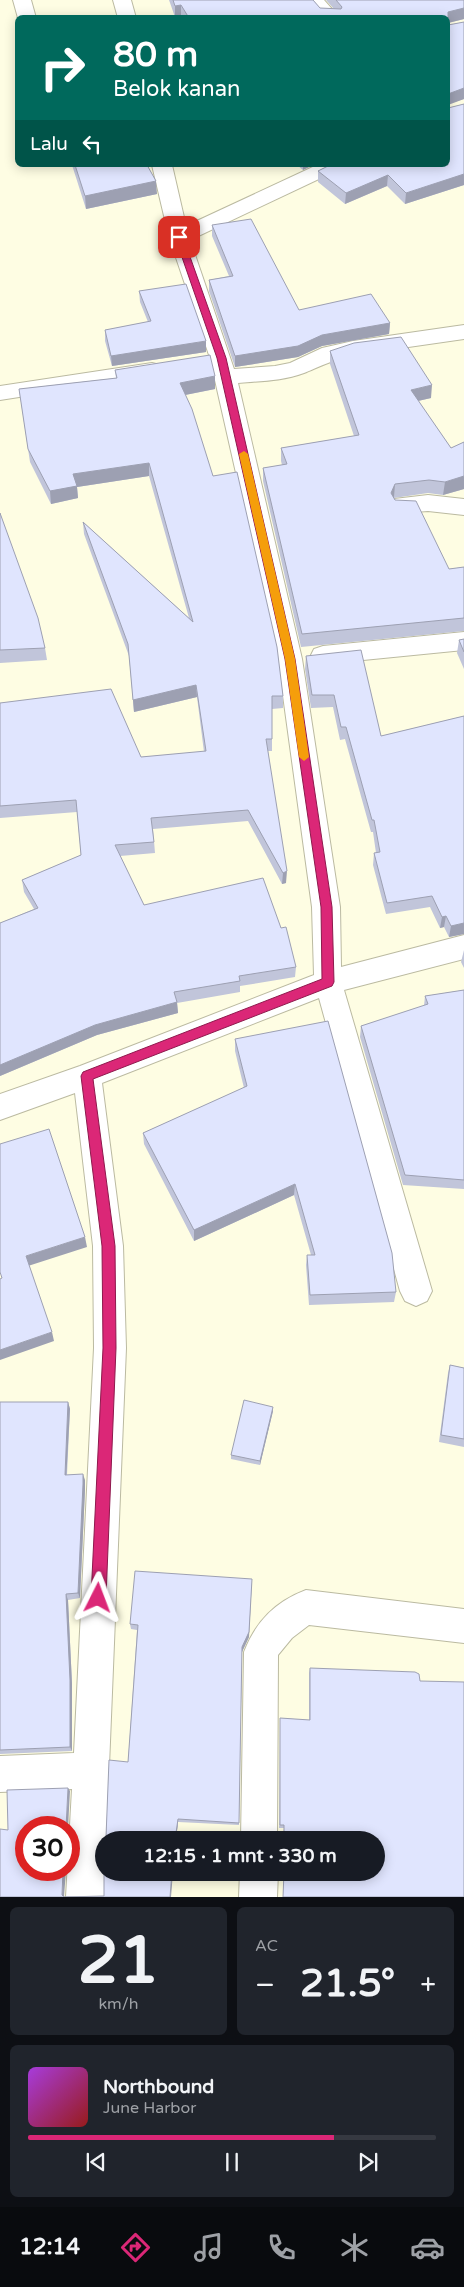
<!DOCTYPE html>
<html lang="id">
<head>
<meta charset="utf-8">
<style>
  body { margin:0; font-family:"Varela Round",sans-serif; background:#20242c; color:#f1f3f6; height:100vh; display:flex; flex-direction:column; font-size:19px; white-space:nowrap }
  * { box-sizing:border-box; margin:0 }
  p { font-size:16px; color:#9ea1a6 }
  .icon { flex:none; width:28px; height:28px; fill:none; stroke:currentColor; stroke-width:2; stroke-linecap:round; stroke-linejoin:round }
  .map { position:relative; height:1897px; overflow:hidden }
  .side { display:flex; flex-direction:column; gap:10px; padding:10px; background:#0d0f14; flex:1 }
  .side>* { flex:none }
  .hud { position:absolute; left:15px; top:15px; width:435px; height:152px; border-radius:8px; box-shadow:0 2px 12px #0003; background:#00695c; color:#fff; overflow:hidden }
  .speed { position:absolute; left:15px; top:1816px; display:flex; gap:10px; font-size:25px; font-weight:700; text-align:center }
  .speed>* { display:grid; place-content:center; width:65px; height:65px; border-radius:50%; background:#171b24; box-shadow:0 2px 12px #0003; line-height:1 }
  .speed .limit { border:8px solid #d22; background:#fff; color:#111 }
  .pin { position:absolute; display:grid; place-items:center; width:42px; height:42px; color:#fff; margin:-21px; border-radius:10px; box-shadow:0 2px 8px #0006 }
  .me { position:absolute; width:55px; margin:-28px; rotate:3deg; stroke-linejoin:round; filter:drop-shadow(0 0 4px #0008) }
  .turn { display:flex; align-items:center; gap:18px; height:105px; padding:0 15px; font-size:22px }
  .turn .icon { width:65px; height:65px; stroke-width:2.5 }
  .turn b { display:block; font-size:35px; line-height:42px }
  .then { display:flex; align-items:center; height:48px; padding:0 15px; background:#0003; gap:10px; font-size:19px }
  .big { font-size:38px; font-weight:800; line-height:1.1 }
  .side .card { flex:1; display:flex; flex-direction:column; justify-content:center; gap:8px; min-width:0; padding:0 18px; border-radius:8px; background:#20242c }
  .side .dial { align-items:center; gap:0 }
  .dial b { font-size:65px; line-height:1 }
  .song { display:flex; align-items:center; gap:15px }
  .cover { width:60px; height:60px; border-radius:8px; background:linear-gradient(135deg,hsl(280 70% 55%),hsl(0 70% 35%)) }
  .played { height:5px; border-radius:2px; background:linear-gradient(90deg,#db2777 75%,#363941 75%) }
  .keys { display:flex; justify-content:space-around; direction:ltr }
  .heat { display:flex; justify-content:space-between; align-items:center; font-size:28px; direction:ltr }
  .side .tiles { flex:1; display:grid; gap:10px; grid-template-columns:1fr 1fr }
  .card:last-child { grid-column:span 2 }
  .trip { position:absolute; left:95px; top:1831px; width:290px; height:50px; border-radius:25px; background:#171b24; box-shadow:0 2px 12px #0003; font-weight:800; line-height:50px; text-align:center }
  .dock { display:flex; height:80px; justify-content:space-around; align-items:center; background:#090b0e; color:#9ea1a6 }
  .dock .icon { width:35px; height:35px }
  .dock .on { color:#db2777 }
  .dock b { font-size:22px; color:#f1f3f6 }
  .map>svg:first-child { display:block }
</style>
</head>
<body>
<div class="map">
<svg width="464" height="1897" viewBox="0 0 464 1897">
  <rect width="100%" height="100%" fill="#fefde3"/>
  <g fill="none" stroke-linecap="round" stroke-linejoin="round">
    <defs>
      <path id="minor" d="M 13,0 L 31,0 L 36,18 L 18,18 Z
        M 113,0 L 131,0 L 136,18 L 118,18 Z
        M 305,0 L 324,0 L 340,18 L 321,18 Z
        M 152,165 L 172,165 L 186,226 L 317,165 L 343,165 L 340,169 L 190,240 L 234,369 L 275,366 L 290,363 L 322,348 L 353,341 L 464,325 L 464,339 L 353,355 C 335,359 321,366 304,373 C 283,381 260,381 238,383 L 302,659 L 340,907 L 341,967 L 464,935 L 464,959 L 344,990 L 432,1291 L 427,1301 L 416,1306 L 405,1301 L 400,1291 L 319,998 L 102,1083 L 123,1246 L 126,1348 L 106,1840 L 104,1840 L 104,1897 L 66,1897 L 72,1789 L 0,1792 L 0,1756 L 74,1753 L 94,1348 L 93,1246 L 75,1093 L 0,1120 L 0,1094 L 80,1066 L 314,975 L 312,907 L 278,659 L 210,358 L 169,237 Z
        M 152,363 L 160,365 L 163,370 L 160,375 L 0,400 L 0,386 Z
        M 428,495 L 464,499 L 464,515 L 428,511 L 402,513 L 394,511 L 391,505 L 394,499 Z
        M 464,632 L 464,650 L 323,664 L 314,661 L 311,655 L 314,649 L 323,646 Z
        M 306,1590 L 464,1609 L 464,1643 L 309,1625 L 292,1638 L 278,1655 L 277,1840 L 241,1840 L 244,1652 C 256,1621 275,1602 306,1590 Z
        M 240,1872 L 278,1872 L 277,1897 L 239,1897 Z"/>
    </defs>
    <use href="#minor" stroke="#bbbaa1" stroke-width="2"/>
    <use href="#minor" fill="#fff" fill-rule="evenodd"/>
  </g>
  <path fill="#c1c5da" d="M 169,0 L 313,0 L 320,8 L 334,9 L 326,0 L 464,0 L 464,19 L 448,23 L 448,25 L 464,22 L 464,99 L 448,104 L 448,108 L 464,104 L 464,185 L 405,204 L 387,186 L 345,204 L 318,182 L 318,171 L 330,165 L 448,165 L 448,18 L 182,18 L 181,16 L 175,17 Z
    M 72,165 L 147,165 L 157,194 L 86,209 Z
    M 297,165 L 313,165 L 303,170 Z
    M 212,225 L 299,310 L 390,323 L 389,334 L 322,346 L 298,357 L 235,367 L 209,291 L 209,280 L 229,276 L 212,236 Z
    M 139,291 L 206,352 L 112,366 L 105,341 L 105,330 L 148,322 L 140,302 Z
    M 330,351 L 431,398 L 418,401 L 451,448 L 464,442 L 464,489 L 443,495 L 428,493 L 394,498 L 449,569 L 464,567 L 464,631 L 301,647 L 263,481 L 263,468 L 282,465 L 281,461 L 281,448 L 354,436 L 330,364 Z
    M 115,370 L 215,376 L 215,389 L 185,395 L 283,696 L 283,708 L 272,709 L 272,751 L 268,751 L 286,883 L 282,884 L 248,821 L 153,829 L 155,853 L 120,856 L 144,905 L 296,967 L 295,977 L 240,986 L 240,992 L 177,1003 L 178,1013 L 97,1035 L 0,1076 L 0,923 L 34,909 L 24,892 L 22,880 L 81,855 L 77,812 L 0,818 L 0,703 L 141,757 L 204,752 L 197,697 L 134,712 L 129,656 L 84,534 L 83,522 L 189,618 L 149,476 L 77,487 L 78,498 L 51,504 L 30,462 L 19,389 L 116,378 Z
    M 0,513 L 45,648 L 47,660 L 0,663 Z
    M 464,639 L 464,669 L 457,653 L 459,640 Z
    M 306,656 L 381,736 L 464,716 L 464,934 L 449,937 L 444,927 L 440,928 L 430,907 L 386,914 L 373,865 L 374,853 L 376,853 L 373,832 L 371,832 L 345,739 L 340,740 L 333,707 L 311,708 L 305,669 Z
    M 464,950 L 464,968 L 461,962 Z
    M 464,990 L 464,1189 L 403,1185 L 360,1037 L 361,1026 L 424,1006 L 425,996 Z
    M 235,1039 L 396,1292 L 394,1302 L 309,1305 L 306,1265 L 307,1255 L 311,1255 L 294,1195 L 194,1241 L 144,1144 L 143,1133 L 244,1088 L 235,1051 Z
    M 450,1365 L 464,1368 L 464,1447 L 439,1442 L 448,1373 Z
    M 0,1402 L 68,1402 L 70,1409 L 67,1475 L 85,1480 L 85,1490 L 80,1598 L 68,1600 L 72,1684 L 72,1751 L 0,1754 Z
    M 273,1411 L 260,1465 L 231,1459 L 231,1455 Z
    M 130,1624 L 249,1637 L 242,1652 L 239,1825 L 178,1822 L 176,1840 L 104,1840 L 106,1837 L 128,1762 L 137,1630 L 131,1629 Z
    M 310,1668 L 420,1681 L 464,1897 L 283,1897 L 283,1872 L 376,1872 L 376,1840 L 283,1840 L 284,1828 L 279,1828 L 280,1718 L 309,1720 L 309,1673 Z"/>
  <path fill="#9da0b2" d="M 181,5 L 181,16 L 175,17 L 175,6 Z
    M 464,8 L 464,19 L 448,23 L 448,12 Z
    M 464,88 L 464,99 L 448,105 L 448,94 Z
    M 303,165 L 313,165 L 303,170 Z
    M 464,174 L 464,185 L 405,204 L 406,193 Z
    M 388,175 L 387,186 L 345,204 L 346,193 Z
    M 156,181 L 157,194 L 86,209 L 85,196 Z
    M 390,323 L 389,334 L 322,346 L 298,357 L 235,367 L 235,356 L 322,335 Z
    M 206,341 L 206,352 L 112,366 L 111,356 Z
    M 215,376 L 215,389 L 180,396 L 180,383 Z
    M 432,385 L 431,398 L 409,403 L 411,390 Z
    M 149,463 L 149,476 L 77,487 L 78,498 L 51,504 L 50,491 L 73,474 Z
    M 464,476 L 464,489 L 443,495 L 445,482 Z
    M 395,484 L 394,497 L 389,506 L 391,493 Z
    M 196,685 L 197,697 L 134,712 L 133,700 Z
    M 287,871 L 286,883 L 282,884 L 283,873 Z
    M 446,916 L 444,927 L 440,928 L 442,917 Z
    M 464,923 L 464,934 L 449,937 L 451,926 Z
    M 177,1002 L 178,1013 L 97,1035 L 0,1076 L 0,1065 L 95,1025 Z
    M 295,1184 L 294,1195 L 194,1241 L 194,1230 Z
    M 85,1237 L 87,1247 L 28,1266 L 26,1256 Z
    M 52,1332 L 54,1341 L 0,1360 L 0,1350 Z
    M 68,1402 L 70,1409 L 66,1482 L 65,1475 Z
    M 273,1407 L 273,1411 L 260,1465 L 260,1461 Z
    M 83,1474 L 85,1480 L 85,1490 L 80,1598 L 78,1593 Z
    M 252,1579 L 249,1637 L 242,1652 L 242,1647 Z
    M 66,1594 L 68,1600 L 72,1684 L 72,1751 L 70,1747 Z
    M 68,1788 L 70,1791 L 68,1828 L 66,1828 Z
    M 178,1819 L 178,1822 L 176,1840 L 175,1840 Z
    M 63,1870 L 66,1870 L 64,1897 L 62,1895 Z
    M 172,1872 L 173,1872 L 171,1897 L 170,1897 Z"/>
  <path fill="#e0e5fe" stroke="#9da0b2" d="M 173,0 L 313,0 L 320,8 L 341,9 L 342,7 L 336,0 L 464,0 L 464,8 L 448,12 L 448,25 L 464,22 L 464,88 L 448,94 L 448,108 L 464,104 L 464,174 L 406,193 L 388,175 L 346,193 L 318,171 L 330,165 L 448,165 L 448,18 L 189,18 L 181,5 L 175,6 Z
    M 75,165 L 147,165 L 156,181 L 85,196 Z
    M 251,219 L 299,310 L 371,294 L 390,323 L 322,335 L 298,346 L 235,356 L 209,280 L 233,276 L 212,225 Z
    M 186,284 L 206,341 L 111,356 L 105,330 L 151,321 L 139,291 Z
    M 401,337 L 432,385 L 411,390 L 451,448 L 464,442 L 464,476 L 445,482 L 429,480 L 395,484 L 391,493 L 395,500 L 416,501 L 449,569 L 464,567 L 464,618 L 302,634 L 263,468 L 287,464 L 281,448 L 359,435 L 330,351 L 354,343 Z
    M 210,355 L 215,376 L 180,383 L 192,409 L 213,476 L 237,472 L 277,647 L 283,696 L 272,696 L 272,739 L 266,739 L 287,871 L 283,873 L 248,810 L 151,818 L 154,842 L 115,845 L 144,905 L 263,878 L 281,928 L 286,927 L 296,967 L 239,976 L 240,981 L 174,992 L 177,1002 L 95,1025 L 0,1065 L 0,923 L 38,908 L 22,880 L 81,855 L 76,800 L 0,806 L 0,703 L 111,689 L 141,757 L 206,751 L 196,685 L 133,700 L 128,644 L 83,522 L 193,622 L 149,463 L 73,474 L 77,486 L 50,491 L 28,449 L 19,389 L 117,378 L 115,370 Z
    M 0,513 L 38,618 L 45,648 L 0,650 Z
    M 464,639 L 464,652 L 459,640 Z
    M 361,650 L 381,736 L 464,716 L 464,923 L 451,926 L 446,916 L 442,917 L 432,896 L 387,903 L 374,853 L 380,852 L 374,820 L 372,820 L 346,727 L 341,727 L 334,695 L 312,695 L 306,656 Z
    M 464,990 L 464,1180 L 405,1175 L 361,1026 L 428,1004 L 425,996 Z
    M 328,1021 L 392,1253 L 396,1292 L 310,1295 L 307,1255 L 315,1255 L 295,1184 L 194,1230 L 143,1133 L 247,1086 L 235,1039 Z
    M 49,1129 L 85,1237 L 26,1256 L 52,1332 L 0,1350 L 0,1279 L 2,1278 L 0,1272 L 0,1144 Z
    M 450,1365 L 464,1368 L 464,1439 L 441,1435 Z
    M 244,1400 L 273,1407 L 260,1461 L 231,1455 Z
    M 0,1402 L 68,1402 L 65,1475 L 83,1474 L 83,1484 L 78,1593 L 66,1594 L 70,1680 L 70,1747 L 0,1750 Z
    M 135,1571 L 252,1579 L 249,1632 L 242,1647 L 239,1823 L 178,1819 L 175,1840 L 104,1840 L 106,1837 L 109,1760 L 128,1762 L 138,1625 L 130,1624 Z
    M 310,1668 L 415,1672 L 419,1674 L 420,1681 L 464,1682 L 464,1897 L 283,1897 L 284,1872 L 376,1872 L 376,1840 L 284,1840 L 284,1825 L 280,1825 L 280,1718 L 310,1720 Z
    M 68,1788 L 66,1828 L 26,1828 L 26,1870 L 63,1870 L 62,1895 L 64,1897 L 104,1896 L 104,1872 L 172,1872 L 170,1897 L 0,1897 L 0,1829 L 8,1830 L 7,1790 Z"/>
  <path fill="#db2777" stroke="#8e194d" d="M 176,235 L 183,237 L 226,358 L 295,659 L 332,907 L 334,982 L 332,986 L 93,1079 L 115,1246 L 116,1348 L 106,1598 L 104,1603 L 98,1605 L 93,1603 L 91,1598 L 103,1348 L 102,1246 L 81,1076 L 83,1072 L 322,979 L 321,907 L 285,659 L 217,358 L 175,237 Z"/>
  <path fill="#f59e0b" d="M 244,451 L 248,454 L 295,659 L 309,757 L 304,761 L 299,757 L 285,659 L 239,454 Z"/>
</svg>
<div class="speed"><div class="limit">30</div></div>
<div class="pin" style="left:179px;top:237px;background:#d93025"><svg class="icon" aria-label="arrive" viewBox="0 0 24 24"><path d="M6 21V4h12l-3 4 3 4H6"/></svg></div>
<svg class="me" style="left:98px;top:1598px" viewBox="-20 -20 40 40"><path d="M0-17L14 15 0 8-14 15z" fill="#db2777" stroke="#fff" stroke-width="4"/></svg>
<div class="trip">12:15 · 1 mnt · 330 m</div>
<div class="hud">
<div class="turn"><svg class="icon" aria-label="right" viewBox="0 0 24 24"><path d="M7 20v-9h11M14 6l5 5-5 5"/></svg><div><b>80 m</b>Belok kanan</div></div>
<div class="then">Lalu<svg class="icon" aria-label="left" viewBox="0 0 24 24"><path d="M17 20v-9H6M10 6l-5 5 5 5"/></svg></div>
</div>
</div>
<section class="side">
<div class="tiles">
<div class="card dial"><b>21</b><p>km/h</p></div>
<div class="card"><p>AC</p>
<div class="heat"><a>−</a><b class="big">21.5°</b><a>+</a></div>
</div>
<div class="card">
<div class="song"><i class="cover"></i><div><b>Northbound</b><p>June Harbor</p></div></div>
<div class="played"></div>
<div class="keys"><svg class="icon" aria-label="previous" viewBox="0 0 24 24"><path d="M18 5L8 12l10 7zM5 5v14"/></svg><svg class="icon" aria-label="pause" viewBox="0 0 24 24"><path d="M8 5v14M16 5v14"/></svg><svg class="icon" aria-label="next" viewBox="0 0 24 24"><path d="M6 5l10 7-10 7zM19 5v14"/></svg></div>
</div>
</div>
</section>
<nav class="dock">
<b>12:14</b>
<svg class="icon on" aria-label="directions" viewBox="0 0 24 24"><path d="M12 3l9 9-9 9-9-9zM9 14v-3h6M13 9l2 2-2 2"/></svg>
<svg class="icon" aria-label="music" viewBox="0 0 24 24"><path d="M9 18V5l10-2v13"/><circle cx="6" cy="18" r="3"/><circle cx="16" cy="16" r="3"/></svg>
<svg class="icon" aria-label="phone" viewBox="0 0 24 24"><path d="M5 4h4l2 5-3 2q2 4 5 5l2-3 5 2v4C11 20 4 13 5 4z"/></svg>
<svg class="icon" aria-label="climate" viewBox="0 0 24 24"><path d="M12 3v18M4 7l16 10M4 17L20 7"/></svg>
<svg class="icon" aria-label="car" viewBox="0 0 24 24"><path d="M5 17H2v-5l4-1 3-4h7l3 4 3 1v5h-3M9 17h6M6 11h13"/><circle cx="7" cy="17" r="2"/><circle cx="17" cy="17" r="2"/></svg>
</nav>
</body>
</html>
